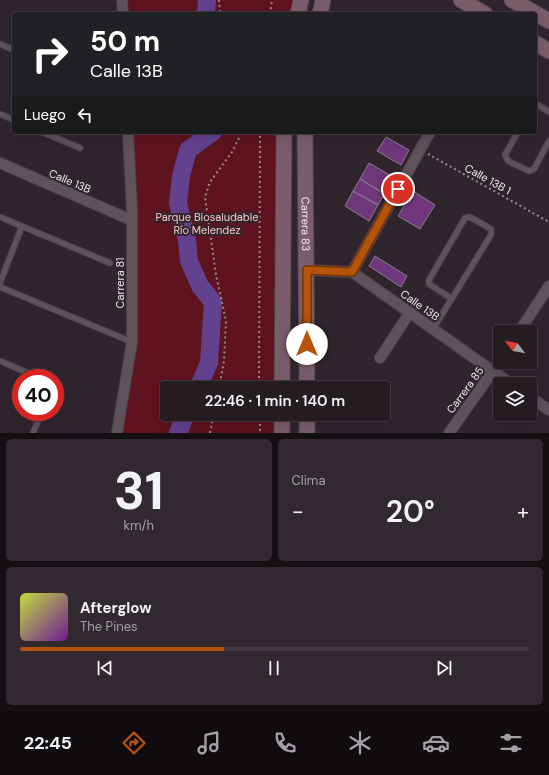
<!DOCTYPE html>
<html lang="es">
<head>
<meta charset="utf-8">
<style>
  body { margin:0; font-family:"DM Sans",sans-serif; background:#31292f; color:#f1f3f6; height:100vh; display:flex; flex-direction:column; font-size:15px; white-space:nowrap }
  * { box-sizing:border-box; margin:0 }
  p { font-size:13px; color:#a3a1a5 }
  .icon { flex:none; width:22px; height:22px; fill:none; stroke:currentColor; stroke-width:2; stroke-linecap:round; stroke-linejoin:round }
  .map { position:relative; height:433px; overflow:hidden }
  .panel { display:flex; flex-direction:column; gap:6px; padding:6px; background:#140f13; flex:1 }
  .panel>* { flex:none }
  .top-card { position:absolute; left:12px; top:12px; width:525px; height:122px; border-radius:4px; box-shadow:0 4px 16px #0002,0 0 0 1px #423a40; background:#202124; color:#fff; overflow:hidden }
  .needle { width:26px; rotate:301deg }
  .tools { position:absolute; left:493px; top:325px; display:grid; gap:8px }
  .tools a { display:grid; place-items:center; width:44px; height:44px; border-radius:4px; background:#251c22; box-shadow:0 4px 16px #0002,0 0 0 1px #423a40; font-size:20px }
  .speed { position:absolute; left:12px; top:369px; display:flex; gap:8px; font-size:20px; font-weight:700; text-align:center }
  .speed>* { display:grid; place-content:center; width:52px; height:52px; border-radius:50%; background:#251c22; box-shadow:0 4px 16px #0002,0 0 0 1px #423a40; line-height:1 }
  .speed .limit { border:6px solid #d22; background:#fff; color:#111 }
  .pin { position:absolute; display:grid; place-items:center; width:34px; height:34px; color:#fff; margin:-17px; border:2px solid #fff; border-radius:50%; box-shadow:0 1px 4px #0007 }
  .me { position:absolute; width:44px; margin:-22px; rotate:0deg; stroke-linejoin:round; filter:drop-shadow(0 0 3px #0008) }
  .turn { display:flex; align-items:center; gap:14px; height:84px; padding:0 12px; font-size:18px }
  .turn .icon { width:52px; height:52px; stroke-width:2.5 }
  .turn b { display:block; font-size:28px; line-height:34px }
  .then { display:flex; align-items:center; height:38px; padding:0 12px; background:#0003; gap:8px; font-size:15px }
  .big { font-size:30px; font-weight:600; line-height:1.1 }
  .panel .widget { flex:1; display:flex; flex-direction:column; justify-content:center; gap:6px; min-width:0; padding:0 14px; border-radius:6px; background:#31292f }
  .panel .dial { align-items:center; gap:0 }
  .dial b { font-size:52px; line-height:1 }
  .song { display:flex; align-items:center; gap:12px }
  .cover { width:48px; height:48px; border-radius:6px; background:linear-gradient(135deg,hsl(70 70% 55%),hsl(280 70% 35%)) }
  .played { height:4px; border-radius:2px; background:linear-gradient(90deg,#b45309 40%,#423a40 40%) }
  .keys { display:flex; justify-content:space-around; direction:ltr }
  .heat { display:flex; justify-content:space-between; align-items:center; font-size:22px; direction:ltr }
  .panel .tiles { flex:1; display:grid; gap:6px; grid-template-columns:1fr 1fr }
  .widget:last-child { grid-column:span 2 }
  .trip { position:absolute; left:160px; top:381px; width:230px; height:40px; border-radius:4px; background:#251c22; box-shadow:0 4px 16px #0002,0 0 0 1px #423a40; font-weight:600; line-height:40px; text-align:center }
  .tabs { display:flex; height:64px; justify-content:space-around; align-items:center; background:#0f0b0e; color:#a3a1a5 }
  .tabs .icon { width:28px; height:28px }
  .tabs .on { color:#b45309 }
  .tabs b { font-size:18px; color:#f1f3f6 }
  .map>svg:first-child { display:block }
</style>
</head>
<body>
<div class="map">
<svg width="549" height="433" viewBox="0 0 549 433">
  <rect width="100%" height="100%" fill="#31252d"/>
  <path fill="#5f131f" d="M 122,0 L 301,0 L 298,14 L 123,14 Z
    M 128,132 L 284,132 L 282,388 L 167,388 L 167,414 L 282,414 L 282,433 L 117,433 L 132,342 Z"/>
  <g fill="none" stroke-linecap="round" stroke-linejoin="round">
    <path stroke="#62418f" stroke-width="18" d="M 206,14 L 207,0
      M 198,388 L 209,363 L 213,302 L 200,286 L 189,261 L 187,240 L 178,203 L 181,176 L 188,150 L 213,132
      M 178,433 L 186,414"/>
  </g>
  <path fill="#70377c" stroke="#877d89" d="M 386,137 L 409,150 L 401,165 L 377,151 Z
    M 369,163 L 393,177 L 384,193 L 360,179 Z
    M 360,179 L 384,194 L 378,205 L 353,191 Z
    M 353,191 L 378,205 L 369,221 L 345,206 Z
    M 413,191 L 435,205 L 420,229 L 398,216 Z
    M 375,256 L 407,276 L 401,287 L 369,266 Z"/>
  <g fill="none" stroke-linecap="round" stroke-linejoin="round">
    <defs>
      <path id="lane" d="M 0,44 L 14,50
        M 535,106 L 538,105 L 549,112
        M 0,114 L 14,120
        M 42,132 L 80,148
        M 518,132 L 505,155 L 508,161 L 529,171 L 534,169 L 549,141
        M 0,217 L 110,263
        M 0,283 L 22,226
        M 0,287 L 132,342
        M 433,329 L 491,235 L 491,229 L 470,217 L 465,218 L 429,280 L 429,284 L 452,299
        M 0,361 L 40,378
        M 33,433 L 42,412"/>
      <path id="street" d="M 122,0 L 123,14
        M 0,163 L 131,220
        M 307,270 L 352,272 L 511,384
        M 352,272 L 430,132
        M 519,332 L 549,286
        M 380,358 L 410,312
        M 530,397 L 549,410
        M 117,433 L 132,342 L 132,211 L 128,132
        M 449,433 L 500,361"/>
      <g id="secondary">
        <path d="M 461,0 L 485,14"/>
        <path d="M 512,0 L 549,21"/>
        <path d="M 298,14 L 301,0"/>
        <path d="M 320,14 L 323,0"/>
        <path d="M 535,43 L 549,51"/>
        <path id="s1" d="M 305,132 L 307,388"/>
        <path d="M 282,388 L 284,132"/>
        <path d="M 307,414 L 307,433"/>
        <path d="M 282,433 L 282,414"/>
      </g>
    </defs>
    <use href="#lane" stroke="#4d4349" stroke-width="7"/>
    <use href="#street" stroke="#4d4349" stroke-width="12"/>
    <use href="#secondary" stroke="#4d4349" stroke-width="17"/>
    <path stroke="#948a90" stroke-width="2" stroke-dasharray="2 3" stroke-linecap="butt" d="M 219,0 L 220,14
      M 270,14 L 272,0
      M 428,154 L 549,222
      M 219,388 L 224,361 L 226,321 L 216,275 L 205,197 L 210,182 L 232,152 L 239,138 L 239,132
      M 259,388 L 260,132
      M 260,414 L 260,433
      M 210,433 L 214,414"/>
    <use href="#lane" stroke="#5f525a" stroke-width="5"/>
    <use href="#street" stroke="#5f525a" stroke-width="10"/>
    <use href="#secondary" stroke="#7b5d6a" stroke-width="15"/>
  </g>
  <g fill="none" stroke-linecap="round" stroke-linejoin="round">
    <defs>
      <path id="route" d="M 307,344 L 307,270 L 352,272 L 398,189"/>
    </defs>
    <use href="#route" stroke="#753606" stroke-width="10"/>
    <use href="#route" stroke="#b45309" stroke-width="7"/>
  </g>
  <g text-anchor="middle" stroke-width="4" stroke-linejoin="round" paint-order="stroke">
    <g font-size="11" fill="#f1e9ee" stroke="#31252d">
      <text transform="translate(488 179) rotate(29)" y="4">Calle 13B 1</text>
      <text transform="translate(70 181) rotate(23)" y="4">Calle 13B</text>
      <text dy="4" stroke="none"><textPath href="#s1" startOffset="92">Carrera 83</textPath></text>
      <text transform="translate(120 283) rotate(-90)" y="4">Carrera 81</text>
      <text transform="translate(420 305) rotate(35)" y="4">Calle 13B</text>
      <text transform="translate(465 390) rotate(-54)" y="4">Carrera 85</text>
    </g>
    <g font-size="11" fill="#fcc5c6" stroke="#31252d">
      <text x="207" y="221">Parque Biosaludable<tspan x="207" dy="13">Río Melendez</tspan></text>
    </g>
  </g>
</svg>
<div class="tools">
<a><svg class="needle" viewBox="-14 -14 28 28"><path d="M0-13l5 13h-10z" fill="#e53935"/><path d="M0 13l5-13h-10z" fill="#a3a1a5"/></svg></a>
<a><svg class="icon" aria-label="layers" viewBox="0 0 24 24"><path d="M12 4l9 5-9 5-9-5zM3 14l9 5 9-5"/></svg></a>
</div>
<div class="speed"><div class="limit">40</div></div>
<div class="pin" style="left:398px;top:189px;background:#d93025"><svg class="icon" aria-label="arrive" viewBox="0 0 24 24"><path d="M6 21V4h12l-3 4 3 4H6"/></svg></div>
<svg class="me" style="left:307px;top:344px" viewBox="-20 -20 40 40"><circle r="19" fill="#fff"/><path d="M0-13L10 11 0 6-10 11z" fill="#b45309"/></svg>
<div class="trip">22:46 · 1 min · 140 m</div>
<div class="top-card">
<div class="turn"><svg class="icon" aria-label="right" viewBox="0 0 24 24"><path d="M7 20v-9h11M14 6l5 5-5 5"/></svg><div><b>50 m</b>Calle 13B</div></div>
<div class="then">Luego<svg class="icon" aria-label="left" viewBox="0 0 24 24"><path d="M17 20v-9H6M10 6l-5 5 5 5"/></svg></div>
</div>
</div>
<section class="panel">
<div class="tiles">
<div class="widget dial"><b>31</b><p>km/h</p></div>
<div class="widget"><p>Clima</p>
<div class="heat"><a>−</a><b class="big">20°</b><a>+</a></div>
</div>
<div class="widget">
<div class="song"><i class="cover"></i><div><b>Afterglow</b><p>The Pines</p></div></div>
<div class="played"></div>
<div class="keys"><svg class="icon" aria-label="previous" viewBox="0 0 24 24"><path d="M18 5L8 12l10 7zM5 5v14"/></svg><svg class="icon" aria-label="pause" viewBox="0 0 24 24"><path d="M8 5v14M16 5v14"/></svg><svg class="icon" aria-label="next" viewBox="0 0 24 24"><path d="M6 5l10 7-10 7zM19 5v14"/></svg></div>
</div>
</div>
</section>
<nav class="tabs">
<b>22:45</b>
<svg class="icon on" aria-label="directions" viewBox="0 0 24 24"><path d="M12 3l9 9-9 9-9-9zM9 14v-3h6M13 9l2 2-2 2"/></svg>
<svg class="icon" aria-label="music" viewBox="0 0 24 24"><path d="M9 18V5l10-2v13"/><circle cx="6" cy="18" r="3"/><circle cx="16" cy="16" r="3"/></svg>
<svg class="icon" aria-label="phone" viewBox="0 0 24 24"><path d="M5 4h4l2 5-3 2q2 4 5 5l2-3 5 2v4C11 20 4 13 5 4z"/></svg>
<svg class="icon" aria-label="climate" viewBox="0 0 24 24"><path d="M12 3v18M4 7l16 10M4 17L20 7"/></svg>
<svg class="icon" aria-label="car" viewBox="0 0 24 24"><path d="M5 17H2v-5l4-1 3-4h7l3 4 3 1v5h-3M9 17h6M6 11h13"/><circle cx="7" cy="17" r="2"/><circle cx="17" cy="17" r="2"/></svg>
<svg class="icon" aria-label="filters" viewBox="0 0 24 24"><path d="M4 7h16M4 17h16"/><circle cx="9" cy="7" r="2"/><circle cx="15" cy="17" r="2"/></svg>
</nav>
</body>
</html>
